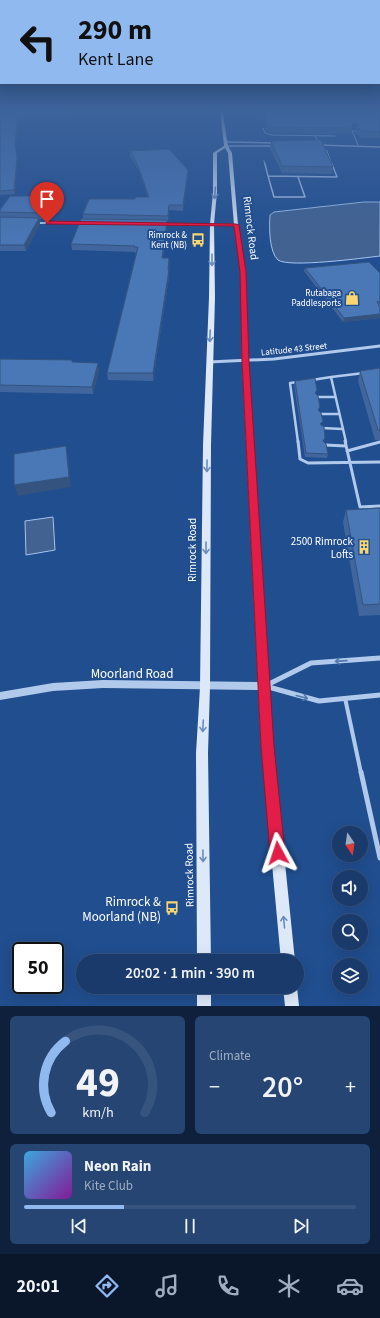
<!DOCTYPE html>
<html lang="en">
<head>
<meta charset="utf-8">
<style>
  body { margin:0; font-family:"Source Sans 3",sans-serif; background:#264573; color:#f1f3f6; height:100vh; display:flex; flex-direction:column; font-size:15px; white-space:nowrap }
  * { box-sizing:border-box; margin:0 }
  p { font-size:13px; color:#9fadc1 }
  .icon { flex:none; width:22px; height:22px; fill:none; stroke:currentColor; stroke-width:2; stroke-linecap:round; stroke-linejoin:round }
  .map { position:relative; height:1006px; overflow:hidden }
  .drawer { display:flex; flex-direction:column; gap:10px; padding:10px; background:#0e203b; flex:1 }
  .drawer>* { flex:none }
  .hud { position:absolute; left:0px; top:0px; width:380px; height:84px; box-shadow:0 4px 16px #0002,0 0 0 1px #37547e; background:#90b9f0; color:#111; overflow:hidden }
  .needle { width:26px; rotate:167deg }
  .buttons { position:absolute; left:332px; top:826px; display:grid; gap:8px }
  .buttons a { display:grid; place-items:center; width:36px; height:36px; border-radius:50%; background:#193a6b; box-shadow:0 4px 16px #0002,0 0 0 1px #37547e; font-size:20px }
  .speed { position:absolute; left:12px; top:942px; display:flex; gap:8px; font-size:20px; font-weight:700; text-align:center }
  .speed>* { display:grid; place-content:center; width:52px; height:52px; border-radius:50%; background:#193a6b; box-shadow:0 4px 16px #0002,0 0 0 1px #37547e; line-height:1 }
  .speed .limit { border:2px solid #111; border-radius:6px; background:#fff; color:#111 }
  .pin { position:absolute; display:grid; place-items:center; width:34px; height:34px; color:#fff; margin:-41px -17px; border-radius:50% 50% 50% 0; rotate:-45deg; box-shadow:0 0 4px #0007 }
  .pin .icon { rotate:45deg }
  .me { position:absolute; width:44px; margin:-22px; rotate:355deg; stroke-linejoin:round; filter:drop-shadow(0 0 3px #0008) }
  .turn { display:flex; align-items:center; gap:14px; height:84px; padding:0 12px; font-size:18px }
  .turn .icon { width:52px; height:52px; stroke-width:2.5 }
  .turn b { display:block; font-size:28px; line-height:34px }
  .big { font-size:30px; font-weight:600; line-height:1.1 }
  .drawer .tile { flex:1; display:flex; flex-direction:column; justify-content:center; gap:6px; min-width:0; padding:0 14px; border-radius:6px; background:#264573 }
  .drawer .dial { align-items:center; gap:0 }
  .dial svg { height:104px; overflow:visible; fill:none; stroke:#37547e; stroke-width:7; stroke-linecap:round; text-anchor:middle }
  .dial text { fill:#f1f3f6; stroke:none }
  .song { display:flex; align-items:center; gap:12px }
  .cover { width:48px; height:48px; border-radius:6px; background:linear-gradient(135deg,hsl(200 70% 55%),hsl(290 70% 35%)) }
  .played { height:4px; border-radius:2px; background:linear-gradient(90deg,#90b9f0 30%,#37547e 30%) }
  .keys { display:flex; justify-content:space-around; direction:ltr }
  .heat { display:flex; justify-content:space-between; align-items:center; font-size:22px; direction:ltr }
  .drawer .tiles { flex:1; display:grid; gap:10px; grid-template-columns:1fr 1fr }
  .tile:last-child { grid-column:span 2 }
  .trip { position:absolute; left:76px; top:954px; width:228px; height:40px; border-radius:20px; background:#193a6b; box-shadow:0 4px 16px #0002,0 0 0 1px #37547e; font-weight:600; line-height:40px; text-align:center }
  .dock { display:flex; height:64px; justify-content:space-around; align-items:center; background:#0a172b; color:#9fadc1 }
  .dock .icon { width:28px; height:28px }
  .dock .active { color:#90b9f0 }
  .dock b { font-size:18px; color:#f1f3f6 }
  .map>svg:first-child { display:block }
</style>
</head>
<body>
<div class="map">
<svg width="380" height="1006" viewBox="0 0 380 1006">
  <rect width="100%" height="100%" fill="#214e8f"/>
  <path fill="#426291" stroke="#a5c4ed" d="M 364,202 L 380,202 L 380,256 C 363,258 289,268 278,260 C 269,252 269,226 270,215 L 274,212 Z
    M 53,517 L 55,550 L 26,555 L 25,521 Z"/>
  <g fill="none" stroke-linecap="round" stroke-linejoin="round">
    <path stroke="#b1caec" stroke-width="1" d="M 263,128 L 265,133 L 272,135 L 335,136
      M 356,131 L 352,131 L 358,145
      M 315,136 L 319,143
      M 323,147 L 327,151 L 332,165
      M 264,161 L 265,165"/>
    <path stroke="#b1caec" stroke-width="1.5" d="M 265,164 L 268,176 L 337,177 L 332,164
      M 268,176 L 274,197 L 305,197 L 298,177"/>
    <path stroke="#b1caec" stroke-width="2.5" d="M 312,380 L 331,377
      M 317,397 L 335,397
      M 320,414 L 339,414
      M 322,428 L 342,429
      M 298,442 L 290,383 L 298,382
      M 346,442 L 331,377 L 364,373"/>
    <path stroke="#b1caec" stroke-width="3" d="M 298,441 L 300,459 L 308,463 L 380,462
      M 345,441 L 360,507 L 380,506
      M 325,445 L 346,446
      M 347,451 L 380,442"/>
    <path stroke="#b1caec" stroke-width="4" d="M 345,698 L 361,773"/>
    <path stroke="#b1caec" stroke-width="5" d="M 361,772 L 380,858"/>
    <path stroke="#b1caec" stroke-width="1.5" d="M 226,142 L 275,143
      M 318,145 L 380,147
      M 226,146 L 276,146"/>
    <path stroke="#b1caec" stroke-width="2" d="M 35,223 L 84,223
      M 163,224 L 236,225"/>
    <path stroke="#b1caec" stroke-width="3" d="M 209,362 L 274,359 L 380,346"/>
    <path stroke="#b1caec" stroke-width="5" d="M 265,686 L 311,663 L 380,658
      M 265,686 L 319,701 L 380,695"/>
    <path fill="#b1caec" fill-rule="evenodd" d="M 103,680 L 264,682 L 267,683 L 269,686 L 267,689 L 264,690 L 103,688 L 53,691 L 0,700 L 0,692 L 53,683 Z"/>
    <path fill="#dde8f9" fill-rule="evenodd" d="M 220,108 L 222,108 L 228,146 L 232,153 L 238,225 L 245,272 L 248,361 L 273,745 L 295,961 L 281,961 L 261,745 L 242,361 L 241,272 L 234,225 L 228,153 L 225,148 L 217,153 L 217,192 L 214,224 L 215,297 L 211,445 L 210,687 L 208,753 L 211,961 L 197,961 L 196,753 L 200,687 L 203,445 L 209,297 L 210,224 L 213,192 L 213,153 L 224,146 Z
      M 197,987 L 211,987 L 211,1006 L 197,1006 Z
      M 283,987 L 297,987 L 299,1006 L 285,1006 Z"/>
  </g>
  <path fill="#40669d" d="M 252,108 L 380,108 L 380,138 L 360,138 L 358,135 L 356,134 L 355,133 L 356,129 L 352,129 L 351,134 L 272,133 L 266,131 L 264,120 L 258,120 Z
    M 0,109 L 70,114 L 70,117 L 19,119 L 16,146 L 17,161 L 15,194 L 0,195 Z
    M 271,141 L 333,167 L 332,174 L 282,173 L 270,148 Z
    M 130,151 L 188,175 L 183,211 L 169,210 L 168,221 L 167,221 L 167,226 L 163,258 L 169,258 L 170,265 L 169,270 L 169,277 L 153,381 L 108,380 L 107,373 L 136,253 L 135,253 L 135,252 L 72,250 L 71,244 L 83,219 L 83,214 L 135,199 L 148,197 L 139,171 L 130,156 Z
    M 53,202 L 43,219 L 39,219 L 40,224 L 26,251 L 0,251 L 0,210 Z
    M 305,268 L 380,273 L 380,318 L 343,322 L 304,271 Z
    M 0,359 L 73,362 L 99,370 L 93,394 L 0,392 Z
    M 380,368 L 380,440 L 375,440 L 358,381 L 360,371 Z
    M 295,381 L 316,394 L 324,442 L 328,454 L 327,458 L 305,457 L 294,385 Z
    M 380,508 L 380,615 L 359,616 L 343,522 L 346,510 Z"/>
  <path fill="#34537f" d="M 18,116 L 19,119 L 16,146 L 17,161 L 15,194 L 14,190 L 15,143 Z
    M 357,123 L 356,129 L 352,129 L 352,124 Z
    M 188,170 L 188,175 L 183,211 L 183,205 Z
    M 52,196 L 53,202 L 43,219 L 42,213 Z
    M 169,205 L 169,210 L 168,221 L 168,216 Z
    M 39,218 L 40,224 L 26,251 L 24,245 Z
    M 167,220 L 167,226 L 162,265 L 162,258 Z
    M 169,258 L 170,265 L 168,277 L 168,270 Z
    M 169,270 L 169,277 L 153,381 L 153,373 Z
    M 380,314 L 380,318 L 343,322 L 344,318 Z
    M 98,363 L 99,370 L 93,394 L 92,387 Z
    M 66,446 L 68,456 L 71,487 L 18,496 L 14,485 Z"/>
  <path fill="#4a77b6" stroke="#34537f" d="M 35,108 L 68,108 L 70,114 L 18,116 L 15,143 L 17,158 L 14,190 L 0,191 L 0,109 Z
    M 255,108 L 380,108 L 380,132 L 361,131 L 360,129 L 357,128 L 356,127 L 359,125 L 357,123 L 352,124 L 352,128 L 273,127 L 267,125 L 264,115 L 259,115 Z
    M 321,140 L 333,167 L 282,166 L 271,141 Z
    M 169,149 L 188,170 L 183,205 L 169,205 L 168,216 L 83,214 L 89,199 L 135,199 L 136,197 L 149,197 L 138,166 L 130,151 Z
    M 10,196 L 52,196 L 42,213 L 0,212 L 0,210 Z
    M 0,217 L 39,218 L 24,245 L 0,245 Z
    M 81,219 L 167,220 L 162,258 L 169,258 L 168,270 L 169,270 L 153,373 L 107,373 L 138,247 L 134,247 L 135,246 L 71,244 Z
    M 369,262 L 380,273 L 380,303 L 377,301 L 380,308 L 380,314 L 344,318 L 305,268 Z
    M 0,359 L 72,360 L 72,362 L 98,363 L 92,387 L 0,385 Z
    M 380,368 L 380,430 L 378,430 L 360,371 Z
    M 315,378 L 317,390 L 315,393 L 318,396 L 320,407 L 318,410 L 321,413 L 323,421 L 320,424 L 324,427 L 325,438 L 323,441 L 326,444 L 328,454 L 306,453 L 295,381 Z
    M 66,446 L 69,477 L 14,485 L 14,454 Z
    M 380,508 L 380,604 L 363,605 L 346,510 Z"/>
  <defs><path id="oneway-shaft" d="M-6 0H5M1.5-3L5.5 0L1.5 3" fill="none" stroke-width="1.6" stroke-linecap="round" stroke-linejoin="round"/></defs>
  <g stroke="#6c8cb9">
    <use href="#oneway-shaft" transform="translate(215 193) rotate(94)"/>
    <use href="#oneway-shaft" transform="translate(212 260) rotate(90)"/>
    <use href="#oneway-shaft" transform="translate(210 336) rotate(92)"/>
    <use href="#oneway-shaft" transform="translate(207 466) rotate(91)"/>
    <use href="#oneway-shaft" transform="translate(206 548) rotate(90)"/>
    <use href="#oneway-shaft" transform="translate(203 726) rotate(93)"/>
    <use href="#oneway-shaft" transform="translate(203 856) rotate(89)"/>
    <use href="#oneway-shaft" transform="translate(284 922) rotate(-95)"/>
  </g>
  <g stroke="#5379b0">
    <use href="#oneway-shaft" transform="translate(341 661) rotate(176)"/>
    <use href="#oneway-shaft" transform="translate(302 697) rotate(15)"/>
  </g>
  <linearGradient id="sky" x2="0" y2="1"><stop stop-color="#122b4f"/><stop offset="0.44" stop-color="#3d639b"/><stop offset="1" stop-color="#3d639b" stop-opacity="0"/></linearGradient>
  <rect width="380" height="248" fill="url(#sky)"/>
  <path fill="#e11d48" stroke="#92132f" d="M 47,221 L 236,224 L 239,225 L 246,272 L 249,361 L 274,746 L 285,853 L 283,858 L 278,860 L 272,858 L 270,853 L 261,746 L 242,361 L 240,272 L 234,226 L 46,224 Z"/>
  <defs>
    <symbol id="bus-bare" viewBox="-9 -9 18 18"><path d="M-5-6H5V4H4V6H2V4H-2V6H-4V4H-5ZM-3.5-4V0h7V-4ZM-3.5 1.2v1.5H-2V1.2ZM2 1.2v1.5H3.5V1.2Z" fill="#f9d672" stroke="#214e8f" stroke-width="2.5" paint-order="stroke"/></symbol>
    <symbol id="shop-bare" viewBox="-9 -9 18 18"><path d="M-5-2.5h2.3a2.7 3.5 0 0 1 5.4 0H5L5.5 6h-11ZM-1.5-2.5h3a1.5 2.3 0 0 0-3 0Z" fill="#f9d672" stroke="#214e8f" stroke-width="2.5" paint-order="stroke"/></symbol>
    <symbol id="building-bare" viewBox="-9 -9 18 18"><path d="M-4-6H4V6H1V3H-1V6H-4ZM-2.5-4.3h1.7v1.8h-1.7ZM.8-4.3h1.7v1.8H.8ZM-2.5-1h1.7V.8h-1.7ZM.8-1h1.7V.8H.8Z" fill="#f9d672" stroke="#214e8f" stroke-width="2.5" paint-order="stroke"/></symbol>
  </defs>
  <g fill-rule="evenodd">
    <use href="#bus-bare" x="188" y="230" width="20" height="20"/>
    <use href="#shop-bare" x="342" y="288" width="20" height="20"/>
    <use href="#building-bare" x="354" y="537" width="20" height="20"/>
    <use href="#bus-bare" x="162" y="898" width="20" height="20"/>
  </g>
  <g text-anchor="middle" stroke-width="4" stroke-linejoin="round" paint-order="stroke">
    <g font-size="9" fill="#fff" stroke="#214e8f" text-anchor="end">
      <text x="187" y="238">Rimrock &amp;<tspan x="187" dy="10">Kent (NB)</tspan></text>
      <text x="341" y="296">Rutabaga<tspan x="341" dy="10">Paddlesports</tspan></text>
    </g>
    <g font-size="9" fill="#fff" stroke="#214e8f">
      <text transform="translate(294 349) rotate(-6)" y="3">Latitude 43 Street</text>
    </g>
    <g font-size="11" fill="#fff" stroke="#214e8f">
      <text transform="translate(251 228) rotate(83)" y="4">Rimrock Road</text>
      <text transform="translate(192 550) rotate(-90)" y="4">Rimrock Road</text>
      <text transform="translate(189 875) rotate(-91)" y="4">Rimrock Road</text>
    </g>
    <g font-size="11" fill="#fff" stroke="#214e8f" text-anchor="end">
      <text x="353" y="545">2500 Rimrock<tspan x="353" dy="13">Lofts</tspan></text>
    </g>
    <g font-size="13" fill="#fff" stroke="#214e8f">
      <text x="132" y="678">Moorland Road</text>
    </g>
    <g font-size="13" fill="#fff" stroke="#214e8f" text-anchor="end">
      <text x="161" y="906">Rimrock &amp;<tspan x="161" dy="15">Moorland (NB)</tspan></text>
    </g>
  </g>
</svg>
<div class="buttons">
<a><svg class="needle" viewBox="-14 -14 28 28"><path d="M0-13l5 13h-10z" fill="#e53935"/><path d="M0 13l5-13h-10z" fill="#9fadc1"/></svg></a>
<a><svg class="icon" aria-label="sound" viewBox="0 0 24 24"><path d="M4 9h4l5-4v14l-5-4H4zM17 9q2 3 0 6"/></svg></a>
<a><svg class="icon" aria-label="search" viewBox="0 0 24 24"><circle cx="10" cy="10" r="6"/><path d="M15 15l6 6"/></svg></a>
<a><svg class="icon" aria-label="layers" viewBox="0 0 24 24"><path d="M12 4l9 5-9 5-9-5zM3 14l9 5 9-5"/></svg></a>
</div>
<div class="speed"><div class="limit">50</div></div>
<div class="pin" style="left:47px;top:223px;background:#d93025"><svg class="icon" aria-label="arrive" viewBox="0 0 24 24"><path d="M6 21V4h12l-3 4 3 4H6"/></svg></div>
<svg class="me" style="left:278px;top:853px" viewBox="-20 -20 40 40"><path d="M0-17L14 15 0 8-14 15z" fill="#e11d48" stroke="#fff" stroke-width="4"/></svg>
<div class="trip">20:02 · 1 min · 390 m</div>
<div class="hud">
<div class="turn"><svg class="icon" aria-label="left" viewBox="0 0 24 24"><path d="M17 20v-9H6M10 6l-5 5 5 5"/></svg><div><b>290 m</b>Kent Lane</div></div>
</div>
</div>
<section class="drawer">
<div class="tiles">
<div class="tile dial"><svg viewBox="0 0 100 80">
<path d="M14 69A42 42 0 1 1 86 69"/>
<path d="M14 69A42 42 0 0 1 25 14" stroke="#90b9f0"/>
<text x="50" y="56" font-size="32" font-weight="700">49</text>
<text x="50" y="72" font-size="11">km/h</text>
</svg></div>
<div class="tile"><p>Climate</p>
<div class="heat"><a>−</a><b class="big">20°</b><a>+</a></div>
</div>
<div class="tile">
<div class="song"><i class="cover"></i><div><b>Neon Rain</b><p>Kite Club</p></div></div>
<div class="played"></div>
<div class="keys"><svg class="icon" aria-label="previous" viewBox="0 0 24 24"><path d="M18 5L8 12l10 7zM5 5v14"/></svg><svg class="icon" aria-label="pause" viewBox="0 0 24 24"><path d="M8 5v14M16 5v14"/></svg><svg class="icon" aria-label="next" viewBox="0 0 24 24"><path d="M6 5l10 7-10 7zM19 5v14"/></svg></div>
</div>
</div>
</section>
<nav class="dock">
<b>20:01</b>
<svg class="icon active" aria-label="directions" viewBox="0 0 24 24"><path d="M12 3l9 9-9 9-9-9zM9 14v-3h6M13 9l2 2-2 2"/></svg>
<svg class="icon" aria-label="music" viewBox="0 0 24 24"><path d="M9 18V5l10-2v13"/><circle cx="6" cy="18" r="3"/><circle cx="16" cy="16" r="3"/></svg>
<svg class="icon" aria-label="phone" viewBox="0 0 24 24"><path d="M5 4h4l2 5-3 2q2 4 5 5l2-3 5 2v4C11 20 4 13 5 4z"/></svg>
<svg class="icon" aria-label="climate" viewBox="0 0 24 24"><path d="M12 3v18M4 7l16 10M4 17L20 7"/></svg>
<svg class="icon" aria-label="car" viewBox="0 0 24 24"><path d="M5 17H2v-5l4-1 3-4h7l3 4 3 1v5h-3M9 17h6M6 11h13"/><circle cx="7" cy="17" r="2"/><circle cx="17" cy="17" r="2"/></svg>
</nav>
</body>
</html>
